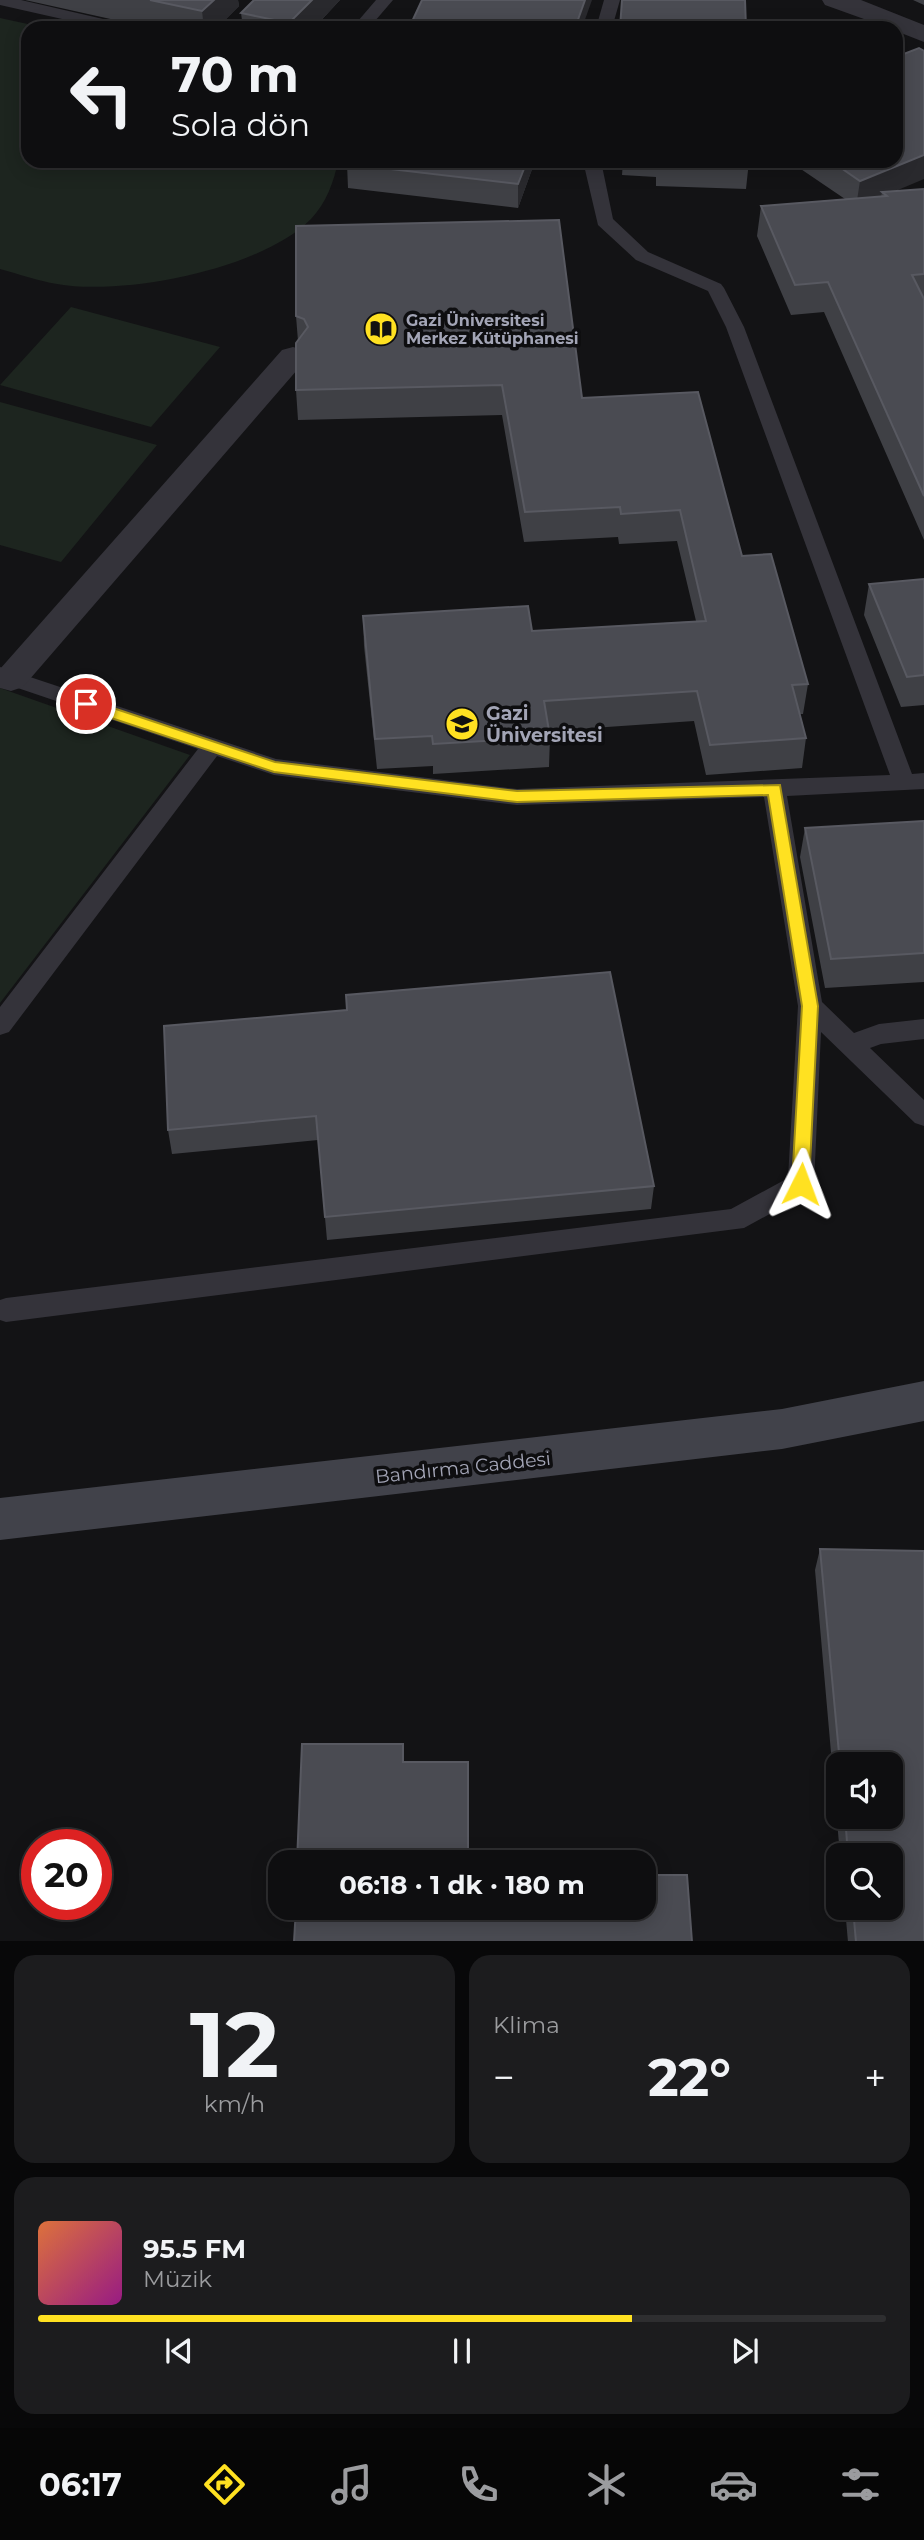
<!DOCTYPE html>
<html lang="tr">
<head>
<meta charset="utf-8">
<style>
  body { margin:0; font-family:Montserrat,sans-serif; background:#1c1c1e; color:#f1f3f6; height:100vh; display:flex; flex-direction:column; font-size:26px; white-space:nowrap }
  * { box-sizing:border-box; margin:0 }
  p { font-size:23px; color:#9b9c9f }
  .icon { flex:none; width:38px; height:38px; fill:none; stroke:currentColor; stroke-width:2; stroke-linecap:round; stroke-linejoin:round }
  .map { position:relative; height:1941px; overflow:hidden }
  .side { display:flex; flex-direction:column; gap:14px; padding:14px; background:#080809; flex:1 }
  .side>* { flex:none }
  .guide { position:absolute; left:21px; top:21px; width:882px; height:147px; border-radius:21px; box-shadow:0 4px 18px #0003,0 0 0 2px #2e2e30; background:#0e0e10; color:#f1f3f6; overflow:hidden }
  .fabs { position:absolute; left:826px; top:1752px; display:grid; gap:14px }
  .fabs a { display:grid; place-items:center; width:77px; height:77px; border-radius:14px; background:#0e0e10; box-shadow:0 4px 18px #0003,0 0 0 2px #2e2e30; font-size:35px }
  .speed { position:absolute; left:21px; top:1829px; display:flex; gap:14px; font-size:35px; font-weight:700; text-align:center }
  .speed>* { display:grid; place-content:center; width:91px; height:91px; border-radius:50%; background:#0e0e10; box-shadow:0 4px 18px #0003,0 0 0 2px #2e2e30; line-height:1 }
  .speed .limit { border:10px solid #d22; background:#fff; color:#111 }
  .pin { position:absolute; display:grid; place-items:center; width:60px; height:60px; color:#fff; margin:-30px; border:4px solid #fff; border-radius:50%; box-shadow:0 2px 7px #0007 }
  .me { position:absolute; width:77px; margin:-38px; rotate:3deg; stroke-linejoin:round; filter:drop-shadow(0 0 5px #0008) }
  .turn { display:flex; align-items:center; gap:24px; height:147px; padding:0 35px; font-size:32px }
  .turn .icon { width:91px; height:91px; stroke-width:2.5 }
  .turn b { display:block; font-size:49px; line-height:60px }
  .big { font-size:52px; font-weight:700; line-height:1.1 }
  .side .widget { flex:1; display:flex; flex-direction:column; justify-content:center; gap:10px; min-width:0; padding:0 24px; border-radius:21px; background:#1c1c1e }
  .side .dial { align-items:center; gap:0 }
  .dial b { font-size:91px; line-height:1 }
  .song { display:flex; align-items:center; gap:21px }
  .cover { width:84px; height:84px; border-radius:10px; background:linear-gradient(135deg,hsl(20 70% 55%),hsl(310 70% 35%)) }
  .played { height:7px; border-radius:4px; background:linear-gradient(90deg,#ffe121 70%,#2e2e30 70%) }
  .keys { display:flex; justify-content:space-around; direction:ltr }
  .heat { display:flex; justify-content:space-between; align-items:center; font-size:38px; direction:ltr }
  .side .tiles { flex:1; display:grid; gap:14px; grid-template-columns:1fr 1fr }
  .widget:last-child { grid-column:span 2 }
  .trip { position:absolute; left:268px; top:1850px; width:388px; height:70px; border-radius:21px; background:#0e0e10; box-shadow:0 4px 18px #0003,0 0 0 2px #2e2e30; font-weight:700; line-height:70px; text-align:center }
  .menu { display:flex; height:112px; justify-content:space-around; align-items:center; background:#060606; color:#9b9c9f }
  .menu .icon { width:49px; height:49px }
  .menu .current { color:#ffe121 }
  .menu b { font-size:32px; color:#f1f3f6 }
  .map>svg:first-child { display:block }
</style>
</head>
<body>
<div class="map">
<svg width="924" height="1942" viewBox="0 0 924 1942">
  <rect width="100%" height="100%" fill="#131315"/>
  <path fill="#1d251f" d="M 0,18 L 46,28 L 28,28 L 28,161 L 338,161 C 334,182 326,203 311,219 C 262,269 125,296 57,284 C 38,281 19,274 0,269 Z
    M 71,307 L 220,347 L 151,427 L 0,385 Z
    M 0,402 L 157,445 L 61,562 L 0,545 Z
    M 0,688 L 190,755 L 0,1003 Z"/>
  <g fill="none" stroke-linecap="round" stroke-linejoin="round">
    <path fill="#34333a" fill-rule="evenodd" d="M 0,0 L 21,0 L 129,25 L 131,28 L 102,28 L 0,5 Z
      M 376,0 L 393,0 L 369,28 L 352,28 Z
      M 604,0 L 620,0 L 612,28 L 596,28 Z
      M 583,161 L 601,161 L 613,219 L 648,252 L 721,284 L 724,288 L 744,327 L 912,774 L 924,773 L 924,789 L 787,796 L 822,1002 L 854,1033 L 879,1024 L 924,1019 L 924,1039 L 881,1044 L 870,1048 L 924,1100 L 924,1126 L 915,1123 L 821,1032 L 814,1184 L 810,1192 L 744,1228 L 6,1322 L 0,1320 L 0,1300 L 6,1298 L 731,1209 L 788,1178 L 798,1006 L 764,797 L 517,805 L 274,775 L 217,756 L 9,1032 L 0,1035 L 0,1007 L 198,749 L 0,682 L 0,667 L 276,759 L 517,789 L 890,775 L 726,327 L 708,291 L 636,260 L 598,225 Z"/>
    <path fill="#34333a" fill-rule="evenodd" d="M 822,0 L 861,0 L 924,25 L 924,42 L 896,31 L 896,28 L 889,28 L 825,5 Z
      M 293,347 L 304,350 L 308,356 L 304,362 L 23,687 L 11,691 L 0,688 L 0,669 L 282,350 Z"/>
    <path fill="#41424a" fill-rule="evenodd" d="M 924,1381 L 924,1421 L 782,1449 L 0,1540 L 0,1498 L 782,1409 Z"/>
  </g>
  <path fill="#3f4045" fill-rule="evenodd" d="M 25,0 L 238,0 L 239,6 L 217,28 L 151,28 Z
    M 254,0 L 340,0 L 314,28 L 243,28 L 241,13 Z
    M 913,0 L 924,0 L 924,5 Z
    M 535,161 L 518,208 L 348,188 L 347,164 Z
    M 623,161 L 749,161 L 746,189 L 656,186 L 656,177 L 622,175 Z
    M 789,161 L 896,161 L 895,191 L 924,189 L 924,540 L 824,312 L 791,315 L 757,236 L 761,206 L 845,199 Z
    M 296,316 L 582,398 L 742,556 L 808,684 L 803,714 L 800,714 L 806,738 L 802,768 L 706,775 L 694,721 L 549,731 L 550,737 L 549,767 L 433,774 L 433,766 L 377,769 L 364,646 L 363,616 L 532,631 L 696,621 L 677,541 L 619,544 L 618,537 L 524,542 L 502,415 L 298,420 L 296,390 L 298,341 Z
    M 924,579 L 924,705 L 901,707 L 864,615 L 869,584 Z
    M 924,821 L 924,982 L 825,988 L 800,857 L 805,828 Z
    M 346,995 L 654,1186 L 651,1209 L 327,1240 L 318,1140 L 172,1154 L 168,1130 L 347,1010 Z
    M 820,1549 L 924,1551 L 924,1942 L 848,1942 L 845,1908 L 891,1908 L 891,1855 L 840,1855 L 815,1570 ZM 838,1764 L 891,1764 L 891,1816 L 838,1816 Z"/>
  <path fill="#29292d" d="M 214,0 L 238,0 L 239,6 L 217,28 L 204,28 L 202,11 Z
    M 312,0 L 340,0 L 314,28 L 290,28 L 289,23 Z
    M 585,0 L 592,0 L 582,28 L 575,28 Z
    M 924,155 L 924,179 L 886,195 L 882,192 L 881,197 L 856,207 L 860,181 Z
    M 527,161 L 535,161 L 518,208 L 518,184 Z"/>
  <path fill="#4a4b52" stroke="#585961" stroke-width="2" d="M 150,0 L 214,0 L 202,11 Z
    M 254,0 L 312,0 L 289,23 L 241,13 Z
    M 422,0 L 585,0 L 575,28 L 409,28 Z
    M 622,0 L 745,0 L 746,28 L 620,28 Z
    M 919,48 L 924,51 L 924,155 L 860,181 L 831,161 L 896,161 L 896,57 Z
    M 348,161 L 527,161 L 518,184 L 347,164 Z
    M 695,161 L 749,161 L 749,163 Z
    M 924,189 L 924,274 L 912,275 L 924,299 L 924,496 L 828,282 L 795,285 L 761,206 L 887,196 L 882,192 Z
    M 559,220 L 582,398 L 698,392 L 742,556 L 771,554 L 808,684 L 792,685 L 806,738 L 710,745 L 697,691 L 544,701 L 550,737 L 433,744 L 432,736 L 375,739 L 363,616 L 528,606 L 532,631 L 706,621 L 680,510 L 621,514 L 620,507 L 525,512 L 502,385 L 296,390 L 296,343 L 308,327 L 304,319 L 296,316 L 296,226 Z
    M 924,579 L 924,675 L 907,677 L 869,584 Z
    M 924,821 L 924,953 L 831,959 L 805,828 Z
    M 610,972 L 654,1186 L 325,1217 L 316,1116 L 168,1130 L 164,1026 L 347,1010 L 346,995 Z
    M 820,1549 L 924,1551 L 924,1942 L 856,1942 L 853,1908 L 891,1908 L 891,1855 L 848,1855 L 845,1816 L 891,1816 L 891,1764 L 840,1764 Z
    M 302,1744 L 403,1744 L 403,1762 L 468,1762 L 468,1862 L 297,1862 Z
    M 644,1875 L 687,1875 L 692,1942 L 294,1942 L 296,1908 L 644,1908 Z"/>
  <path fill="#ffe121" stroke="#a69215" stroke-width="2" d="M 86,699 L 275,762 L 517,791 L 780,785 L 818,1006 L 809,1184 L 807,1189 L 795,1189 L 792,1184 L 802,1006 L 768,795 L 517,802 L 274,772 L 81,708 L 79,704 L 81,701 Z"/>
  <defs>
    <symbol id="library-disc" viewBox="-11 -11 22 22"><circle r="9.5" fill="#ffe121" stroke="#0e0e10"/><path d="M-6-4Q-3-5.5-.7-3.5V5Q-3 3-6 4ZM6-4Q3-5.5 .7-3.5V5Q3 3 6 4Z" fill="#111"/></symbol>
    <symbol id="university-disc" viewBox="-11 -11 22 22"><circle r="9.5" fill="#ffe121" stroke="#0e0e10"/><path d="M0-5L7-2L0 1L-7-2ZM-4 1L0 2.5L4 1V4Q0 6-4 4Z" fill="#111"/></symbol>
  </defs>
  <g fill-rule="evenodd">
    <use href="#library-disc" x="362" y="310" width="38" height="38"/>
    <use href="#university-disc" x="443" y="705" width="38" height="38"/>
  </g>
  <g text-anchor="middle" stroke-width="7" stroke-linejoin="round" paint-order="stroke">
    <g font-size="16" font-weight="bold" fill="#a3a5b6" stroke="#0e0e10" text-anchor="start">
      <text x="406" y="326">Gazi Üniversitesi<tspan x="406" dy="18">Merkez Kütüphanesi</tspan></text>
    </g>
    <g font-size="19" font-weight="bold" fill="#a3a5b6" stroke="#0e0e10" text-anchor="start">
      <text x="486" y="720">Gazi<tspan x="486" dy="22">Üniversitesi</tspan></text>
    </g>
    <g font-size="19" fill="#a3a5b6" stroke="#0e0e10">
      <text transform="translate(463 1467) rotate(-6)" y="7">Bandırma Caddesi</text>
    </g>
  </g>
</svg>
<div class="fabs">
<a><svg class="icon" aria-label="sound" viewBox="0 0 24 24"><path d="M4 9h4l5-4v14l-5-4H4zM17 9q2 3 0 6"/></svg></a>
<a><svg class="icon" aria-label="search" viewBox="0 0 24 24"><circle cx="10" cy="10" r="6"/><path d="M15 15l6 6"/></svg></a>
</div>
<div class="speed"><div class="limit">20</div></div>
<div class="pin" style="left:86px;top:704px;background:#d93025"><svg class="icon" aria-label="arrive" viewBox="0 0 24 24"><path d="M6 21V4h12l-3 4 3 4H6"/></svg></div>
<svg class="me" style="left:801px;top:1184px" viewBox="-20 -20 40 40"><path d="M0-17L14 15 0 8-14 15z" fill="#ffe121" stroke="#fff" stroke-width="4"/></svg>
<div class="trip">06:18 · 1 dk · 180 m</div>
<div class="guide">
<div class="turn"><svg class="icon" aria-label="left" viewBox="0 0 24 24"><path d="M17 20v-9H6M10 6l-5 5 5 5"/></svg><div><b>70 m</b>Sola dön</div></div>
</div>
</div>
<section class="side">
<div class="tiles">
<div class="widget dial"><b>12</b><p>km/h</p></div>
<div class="widget"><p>Klima</p>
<div class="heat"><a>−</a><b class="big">22°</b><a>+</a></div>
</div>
<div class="widget">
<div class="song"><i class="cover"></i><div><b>95.5 FM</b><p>Müzik</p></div></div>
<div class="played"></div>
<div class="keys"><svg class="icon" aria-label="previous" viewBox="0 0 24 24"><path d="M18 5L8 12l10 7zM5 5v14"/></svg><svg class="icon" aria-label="pause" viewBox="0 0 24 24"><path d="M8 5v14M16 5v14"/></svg><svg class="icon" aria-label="next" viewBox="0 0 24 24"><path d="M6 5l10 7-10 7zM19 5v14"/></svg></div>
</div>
</div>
</section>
<nav class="menu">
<b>06:17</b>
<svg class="icon current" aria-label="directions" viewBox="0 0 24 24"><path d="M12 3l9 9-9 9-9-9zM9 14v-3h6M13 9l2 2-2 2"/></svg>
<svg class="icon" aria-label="music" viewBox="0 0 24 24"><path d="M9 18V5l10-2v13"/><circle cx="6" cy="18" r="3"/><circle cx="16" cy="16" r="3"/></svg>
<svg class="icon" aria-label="phone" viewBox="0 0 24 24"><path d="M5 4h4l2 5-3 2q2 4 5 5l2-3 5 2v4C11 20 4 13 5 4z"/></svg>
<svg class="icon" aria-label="climate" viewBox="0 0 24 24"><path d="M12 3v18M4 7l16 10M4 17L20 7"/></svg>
<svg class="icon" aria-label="car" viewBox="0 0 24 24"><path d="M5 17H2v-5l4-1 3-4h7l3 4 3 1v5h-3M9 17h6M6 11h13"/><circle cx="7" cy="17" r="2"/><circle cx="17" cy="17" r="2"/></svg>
<svg class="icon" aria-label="filters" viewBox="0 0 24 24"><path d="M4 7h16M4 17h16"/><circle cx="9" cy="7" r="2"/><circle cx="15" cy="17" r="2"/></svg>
</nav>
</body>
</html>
